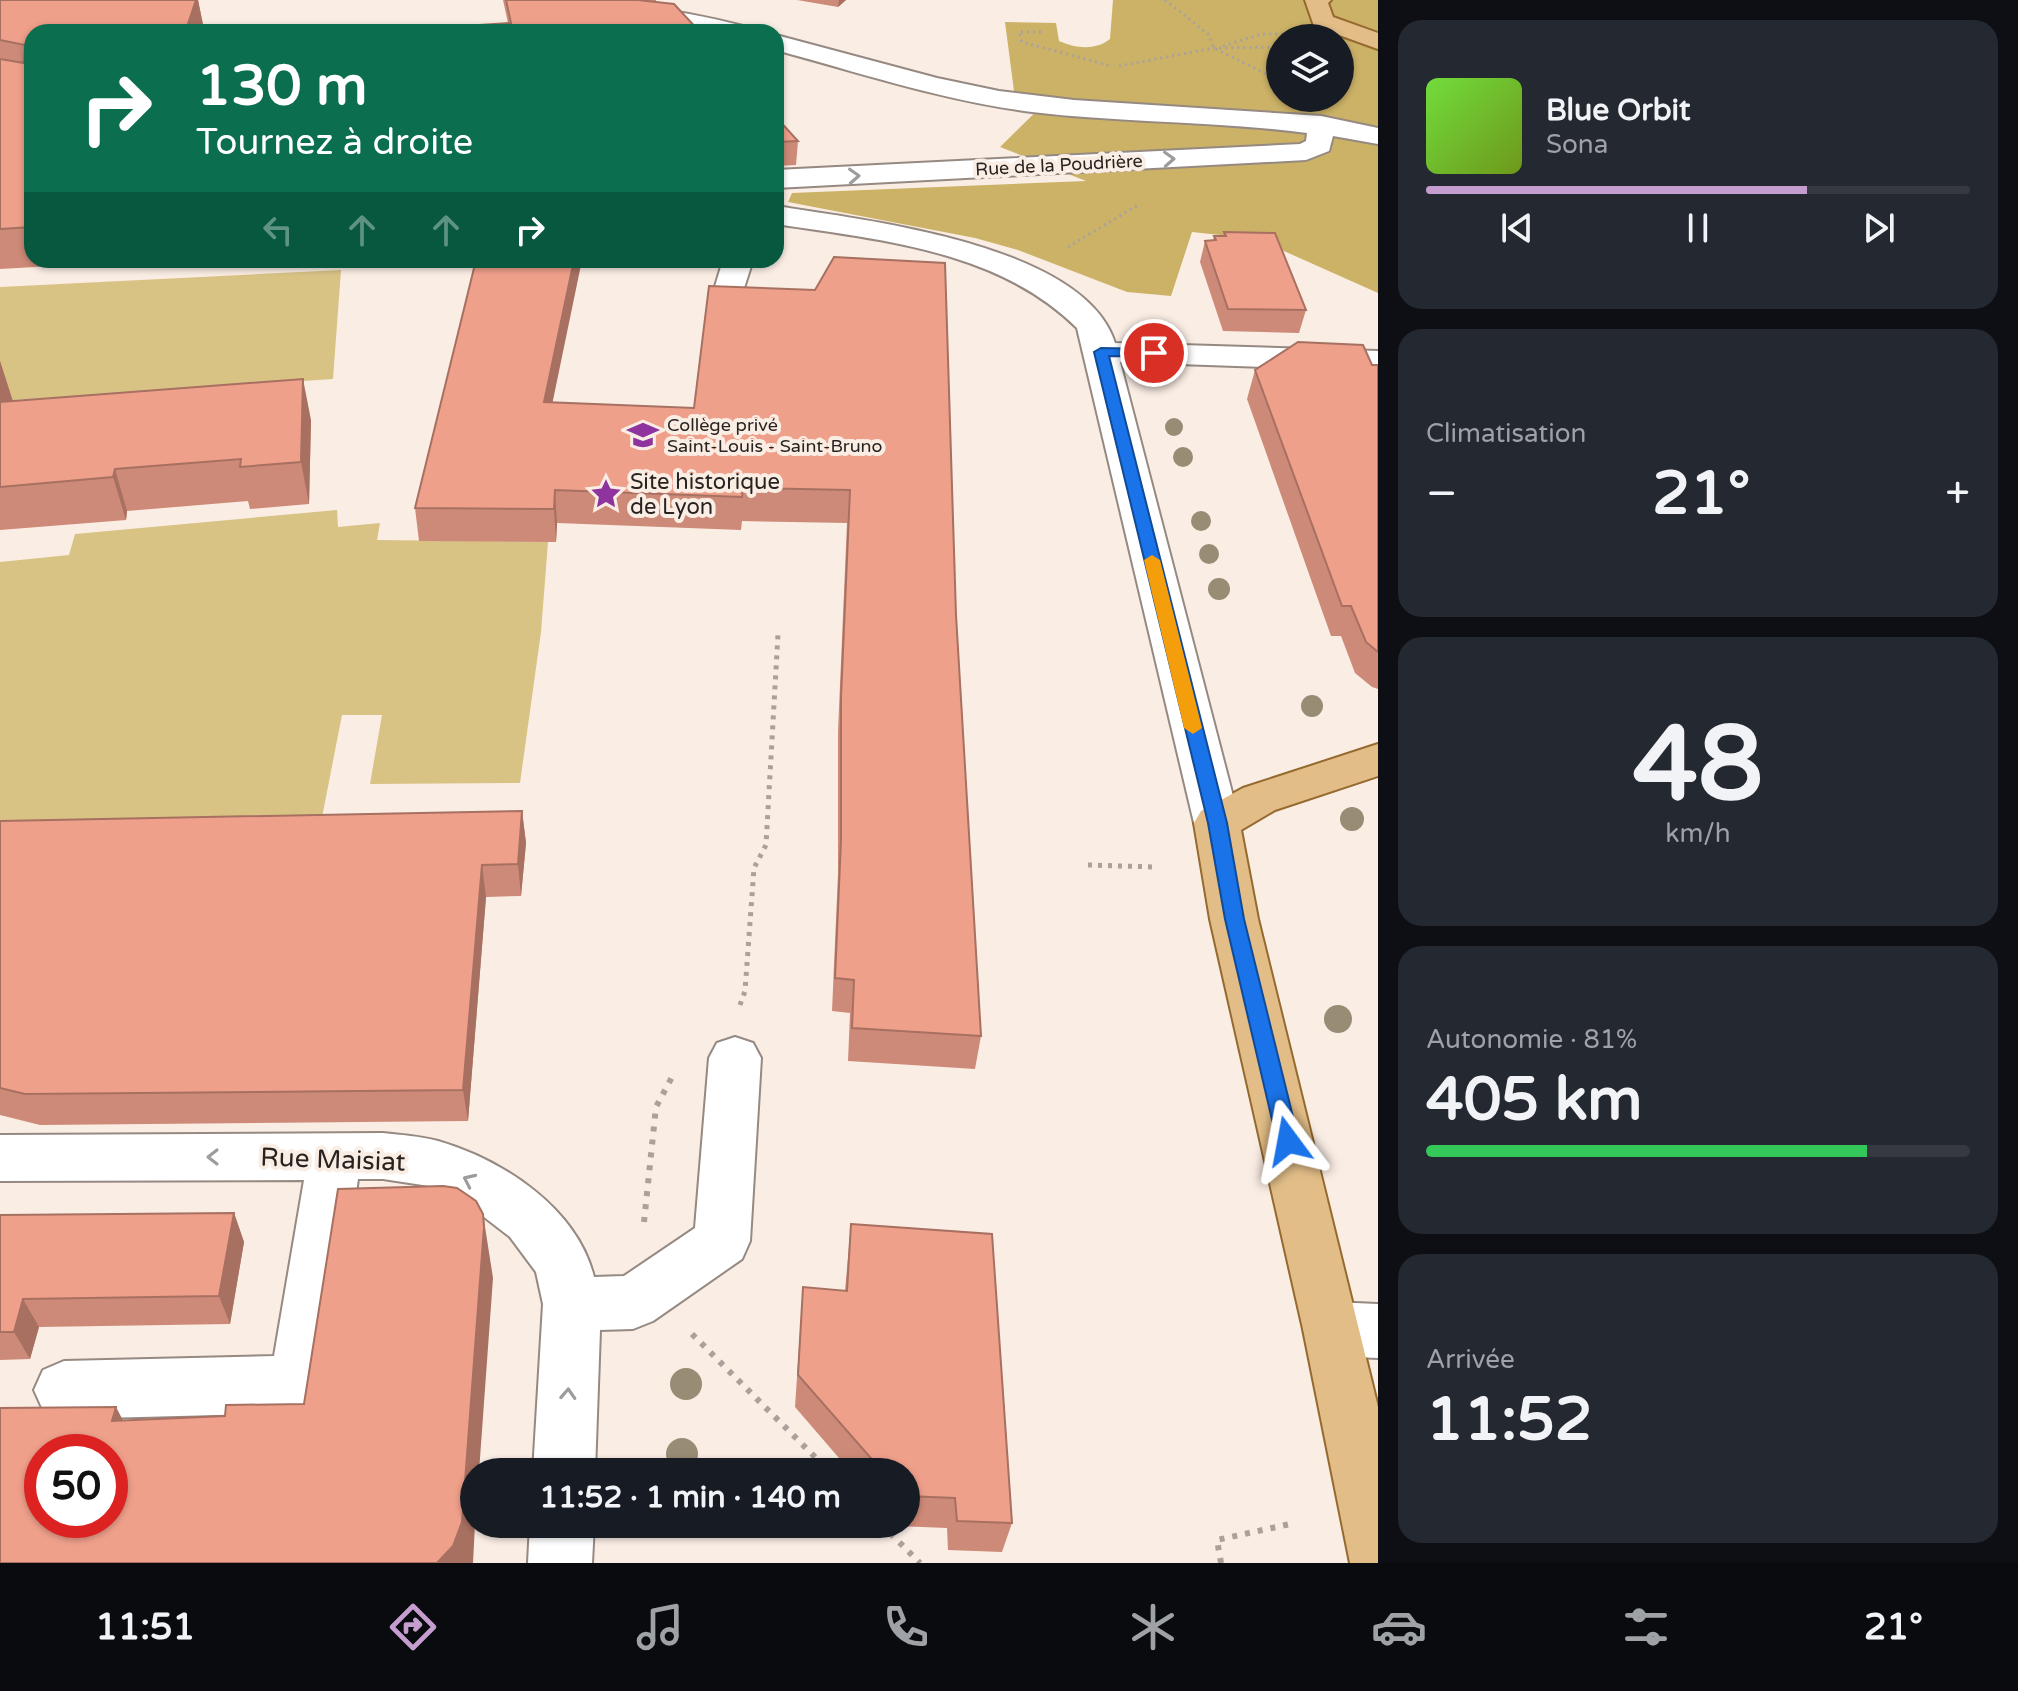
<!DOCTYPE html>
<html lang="fr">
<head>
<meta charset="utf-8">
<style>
  body { margin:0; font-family:"Varela Round",sans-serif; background:#242831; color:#f1f3f6; height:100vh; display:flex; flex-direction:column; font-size:30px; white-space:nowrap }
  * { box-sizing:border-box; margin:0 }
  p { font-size:26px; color:#9ea1a6 }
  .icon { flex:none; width:44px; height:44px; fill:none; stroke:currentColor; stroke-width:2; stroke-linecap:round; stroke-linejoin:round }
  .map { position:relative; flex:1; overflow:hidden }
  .side { display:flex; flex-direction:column; gap:20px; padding:20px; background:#0d0f14; width:640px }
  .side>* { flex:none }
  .guide { position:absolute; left:24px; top:24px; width:760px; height:244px; border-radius:24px; box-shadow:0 2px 6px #0004; background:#0b6e4f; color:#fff; overflow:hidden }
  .controls { position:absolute; left:1266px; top:24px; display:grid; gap:16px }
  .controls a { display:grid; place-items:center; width:88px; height:88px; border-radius:50%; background:#171b24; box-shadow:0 2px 6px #0004; font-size:40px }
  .speed { position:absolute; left:24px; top:1434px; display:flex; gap:16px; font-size:40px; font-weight:700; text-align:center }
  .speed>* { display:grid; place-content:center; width:104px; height:104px; border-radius:50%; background:#171b24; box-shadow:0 2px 6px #0004; line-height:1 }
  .speed .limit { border:12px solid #d22; background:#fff; color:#111 }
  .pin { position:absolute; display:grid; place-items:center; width:68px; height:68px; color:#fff; margin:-34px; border:4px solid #fff; border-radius:50%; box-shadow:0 2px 8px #0007 }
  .me { position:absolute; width:88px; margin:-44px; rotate:347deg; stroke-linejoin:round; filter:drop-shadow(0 0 6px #0008) }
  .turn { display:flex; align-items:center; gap:28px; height:168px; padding:0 40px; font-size:36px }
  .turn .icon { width:104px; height:104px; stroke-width:2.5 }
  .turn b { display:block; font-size:56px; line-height:68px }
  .lanes { display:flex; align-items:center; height:76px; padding:0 40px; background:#0003; justify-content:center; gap:40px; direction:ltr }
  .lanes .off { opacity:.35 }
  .big { font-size:60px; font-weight:700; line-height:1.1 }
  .side .tile { flex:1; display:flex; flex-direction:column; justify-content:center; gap:12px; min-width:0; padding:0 28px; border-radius:24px; background:#242831 }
  .side .dial { align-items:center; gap:0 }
  .dial b { font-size:104px; line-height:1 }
  .song { display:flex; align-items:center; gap:24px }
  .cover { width:96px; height:96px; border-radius:12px; background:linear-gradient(135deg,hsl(100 70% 55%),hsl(80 70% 35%)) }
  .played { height:8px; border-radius:4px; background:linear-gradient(90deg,#c59dce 70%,#363941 70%) }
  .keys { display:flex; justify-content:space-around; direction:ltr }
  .heat { display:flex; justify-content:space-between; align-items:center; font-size:44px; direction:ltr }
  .charge { height:12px; border-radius:6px; background:linear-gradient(90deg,#34c759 81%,#363941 0) }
  .trip { position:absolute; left:460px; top:1458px; width:460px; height:80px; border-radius:40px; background:#171b24; box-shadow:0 2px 6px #0004; font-weight:700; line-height:80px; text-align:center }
  .menu { display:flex; height:128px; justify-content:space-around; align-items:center; background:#090b0e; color:#9ea1a6 }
  .menu .icon { width:56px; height:56px }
  .menu .active { color:#c59dce }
  .menu b { font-size:36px; color:#f1f3f6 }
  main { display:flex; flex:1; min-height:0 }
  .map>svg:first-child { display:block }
</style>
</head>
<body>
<main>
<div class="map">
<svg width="1378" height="1563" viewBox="0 0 1378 1563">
  <rect width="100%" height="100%" fill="#faede4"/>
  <path fill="#d8c385" d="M 341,270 L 333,379 L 0,401 L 0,287 Z
    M 337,510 L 338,527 L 380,523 L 377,540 L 548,542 L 541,632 L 520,783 L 370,784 L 382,715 L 342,715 L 316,848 L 0,854 L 0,562 L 69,555 L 75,534 Z"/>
  <path fill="#ccb267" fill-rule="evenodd" d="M 1113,0 L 1378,0 L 1378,293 L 1257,239 L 1192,232 L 1171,296 L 1127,292 L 1018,250 L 975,238 L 788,202 L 792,193 L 1086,181 L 1000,147 L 1051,97 L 1014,91 L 1005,22 L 1056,23 L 1059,41 C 1075,48 1095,51 1110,39 ZM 1280,38 L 1340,38 L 1340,98 L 1280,98 Z"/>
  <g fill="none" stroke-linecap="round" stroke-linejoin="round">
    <defs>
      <path id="minor" d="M 519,0 C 600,0 668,6 747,27 L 750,32 L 710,32 L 685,25 L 531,7 L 523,5 Z
        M 776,35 L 937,78 L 999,91 L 1074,100 L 1321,116 L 1378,128 L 1378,144 L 1333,136 L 1329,151 L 1306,160 L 776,188 L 776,170 L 1300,144 L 1306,141 L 1307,133 C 1215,121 1123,123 1032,112 C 945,101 860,73 776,50 Z
        M 776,206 C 864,220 1084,244 1115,343 L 1378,351 L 1378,371 L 1120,362 L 1240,823 L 1233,835 L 1217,839 L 1201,835 L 1194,823 L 1077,328 C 998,250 881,240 776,224 Z
        M 723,260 L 753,260 L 737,310 L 726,312 L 715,310 L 710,303 Z
        M 735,1037 L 753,1043 L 761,1058 L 750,1241 L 742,1259 L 653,1321 L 633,1329 L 600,1330 L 595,1472 L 533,1472 L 543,1304 L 536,1272 L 510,1237 L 471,1207 L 429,1186 L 383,1179 L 358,1179 L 329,1384 L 320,1404 L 299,1413 L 64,1419 L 43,1410 L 34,1390 L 43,1370 L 64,1361 L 274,1356 L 304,1180 L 0,1181 L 0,1135 L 383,1133 C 401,1135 420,1136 438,1141 C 503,1160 577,1208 594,1277 L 624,1276 L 695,1228 L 709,1058 L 717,1043 Z
        M 1332,1302 L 1378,1304 L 1378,1358 L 1332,1356 L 1311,1348 L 1303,1329 L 1311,1310 Z
        M 530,1524 L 594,1524 L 592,1563 L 528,1563 Z"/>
      <path id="major" d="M 1305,0 L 1331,0 L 1328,3 L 1333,17 L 1378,33 L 1378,49 L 1314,26 Z
        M 1378,744 L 1378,776 L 1275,810 L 1241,830 L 1258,919 L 1378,1407 L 1378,1563 L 1350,1563 L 1303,1329 L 1210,919 L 1194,823 L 1201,811 L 1243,788 Z"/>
    </defs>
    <use href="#minor" stroke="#958982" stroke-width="4"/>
    <use href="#major" stroke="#956a2f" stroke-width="4"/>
    <path stroke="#aba19b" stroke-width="3" stroke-dasharray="2 4" stroke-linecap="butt" d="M 1165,0 L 1208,34 L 1214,48 L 1272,77
      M 1041,32 L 1019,32 L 1022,42 L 1111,66
      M 1223,46 L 1261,34 L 1283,34
      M 1119,66 L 1214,48 L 1280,47
      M 1068,247 L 1138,205"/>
    <path stroke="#aba19b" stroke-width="5" stroke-dasharray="4 6" stroke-linecap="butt" d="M 1088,865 L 1156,867
      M 740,1005 L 745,991 L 754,868 L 766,845 L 778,634"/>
    <path stroke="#aba19b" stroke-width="6" stroke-dasharray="5 8" stroke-linecap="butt" d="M 644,1222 L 656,1107 L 672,1077
      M 692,1334 L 830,1472
      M 881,1524 L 920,1563
      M 1221,1563 L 1217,1540 L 1290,1524"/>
    <use href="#minor" fill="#fff" fill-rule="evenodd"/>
    <use href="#major" fill="#e2bd87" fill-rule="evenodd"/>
  </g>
  <g fill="#988c75">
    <circle cx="1159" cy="372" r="9"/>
    <circle cx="1174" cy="427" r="9"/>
    <circle cx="1183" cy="457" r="10"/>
    <circle cx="1201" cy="521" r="10"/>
    <circle cx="1209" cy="554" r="10"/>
    <circle cx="1219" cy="589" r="11"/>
    <circle cx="1312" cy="706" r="11"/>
    <circle cx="1352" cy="819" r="12"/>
    <circle cx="1338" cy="1019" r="14"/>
    <circle cx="686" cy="1384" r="16"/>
    <circle cx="682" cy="1454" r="16"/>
  </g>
  <path fill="#ce8a78" d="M 0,0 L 198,0 L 204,29 L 32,32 L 32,260 L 55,260 L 53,266 L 0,269 Z
    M 503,0 L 656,0 L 656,2 L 508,23 Z
    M 797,0 L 846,0 L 838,7 Z
    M 776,117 L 798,141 L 796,165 L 776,166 Z
    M 1224,232 L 1306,310 L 1299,333 L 1223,331 L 1200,262 L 1205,241 L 1213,240 L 1214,236 L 1223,236 Z
    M 709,286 L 956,615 L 981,1036 L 975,1069 L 848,1061 L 850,1013 L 832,1011 L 838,874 L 838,731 L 847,523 L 742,521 L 741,530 L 557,523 L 556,542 L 419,541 L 415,508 L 553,402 L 694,408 Z
    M 0,361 L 13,401 L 311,420 L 309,504 L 250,509 L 248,501 L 127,511 L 126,520 L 0,530 Z
    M 1378,365 L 1378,689 L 1372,687 L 1355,673 L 1341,636 L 1331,636 L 1247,399 L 1255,370 Z
    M 522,811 L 526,843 L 521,896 L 486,897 L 468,1121 L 40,1125 L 0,1115 L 0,821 Z
    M 234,1213 L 244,1242 L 230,1324 L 39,1327 L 30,1359 L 0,1360 L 0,1215 Z
    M 851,1224 L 1012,1523 L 1002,1552 L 948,1550 L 947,1528 L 897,1526 L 896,1524 L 906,1524 L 906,1472 L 851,1472 L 795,1407 L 803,1287 L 845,1291 Z"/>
  <path fill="#a77061" d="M 196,0 L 198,0 L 204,30 L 186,30 Z
    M 839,0 L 846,0 L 838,7 Z
    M 574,260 L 582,260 L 546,434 L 544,402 Z
    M 0,361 L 13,402 L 0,438 Z
    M 303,379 L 311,420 L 309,504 L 301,462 Z
    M 115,469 L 127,511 L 126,520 L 113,477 Z
    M 555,490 L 557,523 L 556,542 L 554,509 Z
    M 522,811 L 526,843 L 521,896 L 518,864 Z
    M 482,865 L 486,897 L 468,1121 L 463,1090 Z
    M 234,1213 L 244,1242 L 230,1324 L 219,1296 Z
    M 483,1214 L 493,1278 L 479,1472 L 474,1472 L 474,1524 L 475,1524 L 473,1563 L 437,1563 Z
    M 23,1299 L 39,1327 L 30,1359 L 14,1332 Z
    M 116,1407 L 141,1455 L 112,1421 Z"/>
  <path fill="#efa08b" stroke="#a77061" stroke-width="2" fill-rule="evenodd" d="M 0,0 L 196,0 L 186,30 L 224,28 L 223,32 L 32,32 L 32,227 L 0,229 L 0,59 L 24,63 L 25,45 L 0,40 Z
    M 506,0 L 638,0 L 674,4 L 700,32 L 450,32 L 449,27 L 511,23 Z
    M 776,117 L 798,141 L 776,142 Z
    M 1224,232 L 1275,233 L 1306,310 L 1228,309 L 1205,241 L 1216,240 L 1214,236 L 1226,236 Z
    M 834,257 L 945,263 L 956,615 L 981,1036 L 852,1028 L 854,980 L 835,978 L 841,840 L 841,697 L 850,490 L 743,488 L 742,497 L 555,490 L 554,509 L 415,508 L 476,260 L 574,260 L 544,402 L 694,408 L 709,286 L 815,290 Z
    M 1298,342 L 1363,345 L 1372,365 L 1378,365 L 1378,652 L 1366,642 L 1351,606 L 1342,606 L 1255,370 Z
    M 303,379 L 301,462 L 240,467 L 241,459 L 115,469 L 113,477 L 0,487 L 0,402 Z
    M 522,811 L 518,864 L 482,865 L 463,1090 L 25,1094 L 0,1088 L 0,821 Z
    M 443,1186 L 457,1188 L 476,1201 L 483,1214 L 484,1227 L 462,1522 L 453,1546 L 437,1563 L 0,1563 L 0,1408 L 116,1407 L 112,1421 L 225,1416 L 226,1405 L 304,1404 L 338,1189 ZM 42,1452 L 110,1452 L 110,1520 L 42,1520 Z
    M 234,1213 L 219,1296 L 23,1299 L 14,1332 L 0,1332 L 0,1215 Z
    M 851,1224 L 992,1234 L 1012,1523 L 957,1521 L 955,1498 L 906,1496 L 906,1472 L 883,1472 L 798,1375 L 803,1287 L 847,1291 Z"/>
  <defs><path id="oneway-chevron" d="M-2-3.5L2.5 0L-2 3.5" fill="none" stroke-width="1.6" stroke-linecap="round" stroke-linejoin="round" transform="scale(2)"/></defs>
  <g stroke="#9e9c9b">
    <use href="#oneway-chevron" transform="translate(1169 159) rotate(-3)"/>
    <use href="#oneway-chevron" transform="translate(854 176) rotate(-3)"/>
    <use href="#oneway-chevron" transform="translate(213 1157) rotate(180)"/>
    <use href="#oneway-chevron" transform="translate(469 1180) rotate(-155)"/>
    <use href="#oneway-chevron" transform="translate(568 1394) rotate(-87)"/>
  </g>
  <path fill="#1a73e8" stroke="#114b97" stroke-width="2" d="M 1101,348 L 1154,349 L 1160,353 L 1154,357 L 1109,356 L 1227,823 L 1244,919 L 1299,1141 L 1296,1148 L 1288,1151 L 1280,1148 L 1277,1141 L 1225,919 L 1208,823 L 1094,352 Z"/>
  <path fill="#f59e0b" d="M 1152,555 L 1160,560 L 1202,728 L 1193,734 L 1184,728 L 1144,560 Z"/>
  <defs>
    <symbol id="school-bare" viewBox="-9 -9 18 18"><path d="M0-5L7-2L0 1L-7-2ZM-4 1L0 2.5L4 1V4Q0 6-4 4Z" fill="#8f339e" stroke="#faede4" stroke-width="2.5" paint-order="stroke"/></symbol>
    <symbol id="sight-bare" viewBox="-9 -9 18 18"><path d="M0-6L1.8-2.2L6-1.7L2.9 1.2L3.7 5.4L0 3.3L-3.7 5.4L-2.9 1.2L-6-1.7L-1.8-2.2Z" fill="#8f339e" stroke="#faede4" stroke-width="2.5" paint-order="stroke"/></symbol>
  </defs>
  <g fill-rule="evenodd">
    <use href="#school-bare" x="621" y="413" width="44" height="44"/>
    <use href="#sight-bare" x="584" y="472" width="44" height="44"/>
  </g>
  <g text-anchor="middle" stroke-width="8" stroke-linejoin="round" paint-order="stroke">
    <g font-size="18" fill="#282320" stroke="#faede4">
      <text transform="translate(1059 165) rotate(-3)" y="6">Rue de la Poudrière</text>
    </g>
    <g font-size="18" fill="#282320" stroke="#faede4" text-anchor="start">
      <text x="667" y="431">Collège privé<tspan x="667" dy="21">Saint-Louis - Saint-Bruno</tspan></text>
    </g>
    <g font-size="22" fill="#282320" stroke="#faede4" text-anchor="start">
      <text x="630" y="489">Site historique<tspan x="630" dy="25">de Lyon</tspan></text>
    </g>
    <g font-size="26" fill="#282320" stroke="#faede4">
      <text transform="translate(333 1159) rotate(2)" y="9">Rue Maisiat</text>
    </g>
  </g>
</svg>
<div class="controls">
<a><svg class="icon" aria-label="layers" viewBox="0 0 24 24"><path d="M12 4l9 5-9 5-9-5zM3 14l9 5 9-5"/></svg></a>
</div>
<div class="speed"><div class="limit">50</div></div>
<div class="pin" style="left:1154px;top:353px;background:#d93025"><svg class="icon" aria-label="arrive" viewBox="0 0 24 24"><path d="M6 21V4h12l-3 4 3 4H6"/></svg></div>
<svg class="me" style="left:1288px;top:1141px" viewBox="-20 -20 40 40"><path d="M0-17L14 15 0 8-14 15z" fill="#1a73e8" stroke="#fff" stroke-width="4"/></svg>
<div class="trip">11:52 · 1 min · 140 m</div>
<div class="guide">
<div class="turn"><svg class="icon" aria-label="right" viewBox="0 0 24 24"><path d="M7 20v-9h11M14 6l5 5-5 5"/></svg><div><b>130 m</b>Tournez à droite</div></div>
<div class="lanes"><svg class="icon off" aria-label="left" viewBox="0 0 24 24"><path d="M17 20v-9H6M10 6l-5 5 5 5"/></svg><svg class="icon off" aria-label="ahead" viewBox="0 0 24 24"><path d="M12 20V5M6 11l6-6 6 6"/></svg><svg class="icon off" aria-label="ahead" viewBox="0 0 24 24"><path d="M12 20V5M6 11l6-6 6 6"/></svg><svg class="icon" aria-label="right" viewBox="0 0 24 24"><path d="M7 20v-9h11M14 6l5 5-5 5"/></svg></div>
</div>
</div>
<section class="side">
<div class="tile">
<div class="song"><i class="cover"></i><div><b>Blue Orbit</b><p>Sona</p></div></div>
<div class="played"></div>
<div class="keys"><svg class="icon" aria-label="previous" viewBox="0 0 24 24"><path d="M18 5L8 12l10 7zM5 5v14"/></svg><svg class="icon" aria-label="pause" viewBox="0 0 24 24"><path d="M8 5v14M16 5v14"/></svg><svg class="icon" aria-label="next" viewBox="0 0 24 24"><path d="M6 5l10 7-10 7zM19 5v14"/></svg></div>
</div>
<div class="tile"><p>Climatisation</p>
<div class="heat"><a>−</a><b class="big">21°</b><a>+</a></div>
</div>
<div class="tile dial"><b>48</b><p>km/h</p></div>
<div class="tile"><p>Autonomie · 81%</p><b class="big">405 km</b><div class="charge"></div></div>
<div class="tile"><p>Arrivée</p><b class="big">11:52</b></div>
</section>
</main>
<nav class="menu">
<b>11:51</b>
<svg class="icon active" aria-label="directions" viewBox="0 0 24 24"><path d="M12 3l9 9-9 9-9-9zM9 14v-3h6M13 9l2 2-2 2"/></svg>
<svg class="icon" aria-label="music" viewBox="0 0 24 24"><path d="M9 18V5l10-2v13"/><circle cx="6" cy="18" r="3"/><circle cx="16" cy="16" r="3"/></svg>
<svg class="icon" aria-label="phone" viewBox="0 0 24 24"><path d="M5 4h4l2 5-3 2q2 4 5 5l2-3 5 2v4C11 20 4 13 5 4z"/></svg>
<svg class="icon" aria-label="climate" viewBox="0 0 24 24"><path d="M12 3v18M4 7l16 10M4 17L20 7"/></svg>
<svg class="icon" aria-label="car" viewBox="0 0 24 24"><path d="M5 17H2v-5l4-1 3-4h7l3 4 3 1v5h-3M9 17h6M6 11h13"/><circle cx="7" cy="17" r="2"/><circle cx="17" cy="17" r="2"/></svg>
<svg class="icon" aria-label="filters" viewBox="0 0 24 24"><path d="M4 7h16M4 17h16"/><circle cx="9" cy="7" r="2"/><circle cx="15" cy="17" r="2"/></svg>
<b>21°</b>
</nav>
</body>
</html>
